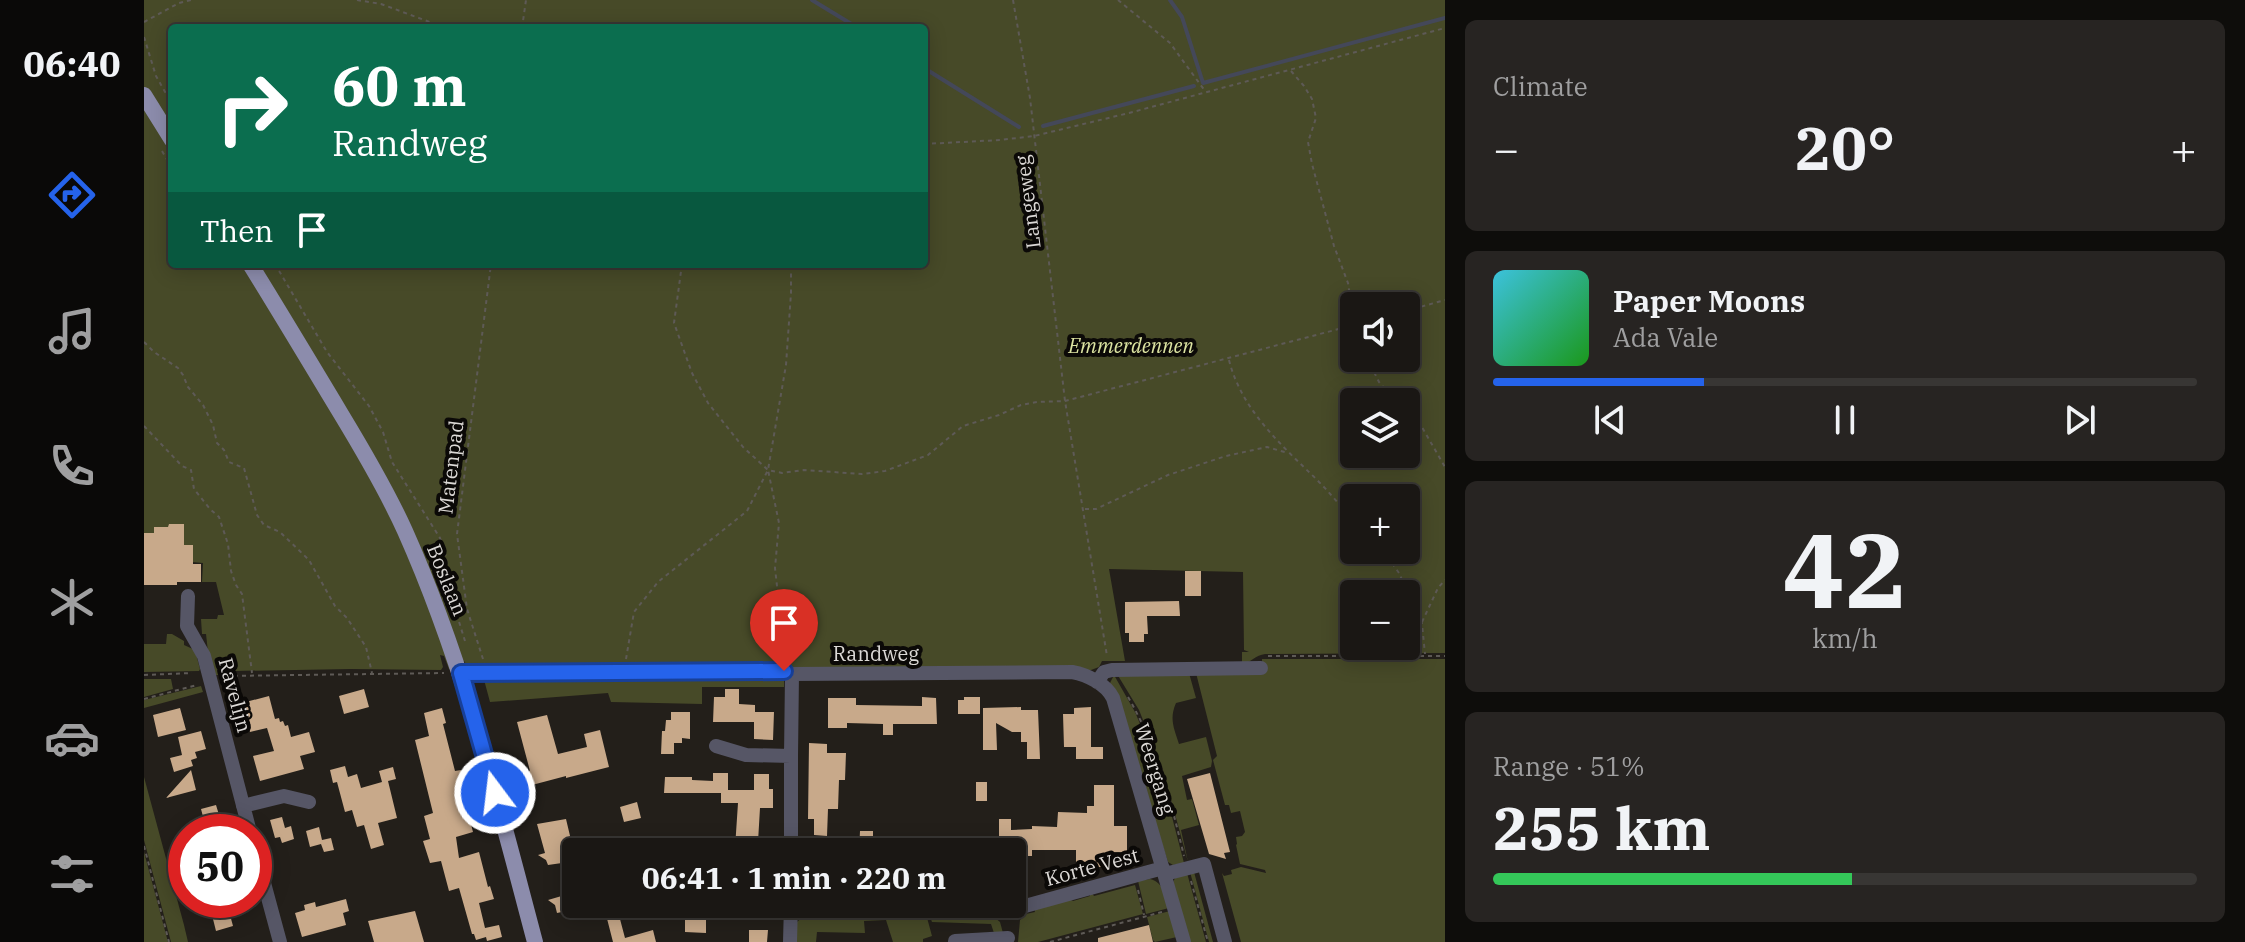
<!DOCTYPE html>
<html lang="en">
<head>
<meta charset="utf-8">
<style>
  body { margin:0; font-family:"IBM Plex Serif",serif; background:#272422; color:#f1f3f6; height:100vh; display:flex; flex-direction:column; font-size:30px; white-space:nowrap }
  * { box-sizing:border-box; margin:0 }
  p { font-size:26px; color:#9f9fa0 }
  .icon { flex:none; width:44px; height:44px; fill:none; stroke:currentColor; stroke-width:2; stroke-linecap:round; stroke-linejoin:round }
  .map { position:relative; flex:1; overflow:hidden }
  .panel { display:flex; flex-direction:column; gap:20px; padding:20px; background:#0e0d0b; width:800px }
  .panel>* { flex:none }
  .guide { position:absolute; left:24px; top:24px; width:760px; height:244px; border-radius:8px; box-shadow:0 4px 20px #0003,0 0 0 2px #383634; background:#0b6e4f; color:#fff; overflow:hidden }
  .buttons { position:absolute; left:1196px; top:292px; display:grid; gap:16px }
  .buttons a { display:grid; place-items:center; width:80px; height:80px; border-radius:8px; background:#1a1714; box-shadow:0 4px 20px #0003,0 0 0 2px #383634; font-size:40px }
  .speed { position:absolute; left:24px; top:814px; display:flex; gap:16px; font-size:40px; font-weight:700; text-align:center }
  .speed>* { display:grid; place-content:center; width:104px; height:104px; border-radius:50%; background:#1a1714; box-shadow:0 4px 20px #0003,0 0 0 2px #383634; line-height:1 }
  .speed .limit { border:12px solid #d22; background:#fff; color:#111 }
  .pin { position:absolute; display:grid; place-items:center; width:68px; height:68px; color:#fff; margin:-82px -34px; border-radius:50% 50% 50% 0; rotate:-45deg; box-shadow:0 0 8px #0007 }
  .pin .icon { rotate:45deg }
  .me { position:absolute; width:88px; margin:-44px; rotate:345deg; stroke-linejoin:round; filter:drop-shadow(0 0 6px #0008) }
  .turn { display:flex; align-items:center; gap:28px; height:168px; padding:0 32px; font-size:36px }
  .turn .icon { width:104px; height:104px; stroke-width:2.5 }
  .turn b { display:block; font-size:56px; line-height:68px }
  .then { display:flex; align-items:center; height:76px; padding:0 32px; background:#0003; gap:16px; font-size:30px }
  .big { font-size:60px; font-weight:700; line-height:1.1 }
  .panel .card { flex:1; display:flex; flex-direction:column; justify-content:center; gap:12px; min-width:0; padding:0 28px; border-radius:12px; background:#272422 }
  .panel .dial { align-items:center; gap:0 }
  .dial b { font-size:104px; line-height:1 }
  .song { display:flex; align-items:center; gap:24px }
  .cover { width:96px; height:96px; border-radius:12px; background:linear-gradient(135deg,hsl(190 70% 55%),hsl(120 70% 35%)) }
  .played { height:8px; border-radius:4px; background:linear-gradient(90deg,#2563eb 30%,#383634 30%) }
  .keys { display:flex; justify-content:space-around; direction:ltr }
  .heat { display:flex; justify-content:space-between; align-items:center; font-size:44px; direction:ltr }
  .charge { height:12px; border-radius:6px; background:linear-gradient(90deg,#34c759 51%,#383634 0) }
  .trip { position:absolute; left:418px; top:838px; width:464px; height:80px; border-radius:8px; background:#1a1714; box-shadow:0 4px 20px #0003,0 0 0 2px #383634; font-weight:700; line-height:80px; text-align:center }
  main { display:flex; flex:1; min-height:0 }
  .menu { display:flex; flex-direction:column; width:144px; justify-content:space-around; align-items:center; background:#0a0908; color:#9f9fa0 }
  .menu .icon { width:56px; height:56px }
  .menu .on { color:#2563eb }
  .menu b { font-size:36px; color:#f1f3f6 }
  .map>svg:first-child { display:block }
</style>
</head>
<body>
<main>
<nav class="menu">
<b>06:40</b>
<svg class="icon on" aria-label="directions" viewBox="0 0 24 24"><path d="M12 3l9 9-9 9-9-9zM9 14v-3h6M13 9l2 2-2 2"/></svg>
<svg class="icon" aria-label="music" viewBox="0 0 24 24"><path d="M9 18V5l10-2v13"/><circle cx="6" cy="18" r="3"/><circle cx="16" cy="16" r="3"/></svg>
<svg class="icon" aria-label="phone" viewBox="0 0 24 24"><path d="M5 4h4l2 5-3 2q2 4 5 5l2-3 5 2v4C11 20 4 13 5 4z"/></svg>
<svg class="icon" aria-label="climate" viewBox="0 0 24 24"><path d="M12 3v18M4 7l16 10M4 17L20 7"/></svg>
<svg class="icon" aria-label="car" viewBox="0 0 24 24"><path d="M5 17H2v-5l4-1 3-4h7l3 4 3 1v5h-3M9 17h6M6 11h13"/><circle cx="7" cy="17" r="2"/><circle cx="17" cy="17" r="2"/></svg>
<svg class="icon" aria-label="filters" viewBox="0 0 24 24"><path d="M4 7h16M4 17h16"/><circle cx="9" cy="7" r="2"/><circle cx="15" cy="17" r="2"/></svg>
</nav>
<div class="map">
<svg width="1301" height="942" viewBox="0 0 1301 942">
  <rect width="100%" height="100%" fill="#231f1a"/>
  <path fill="#474a28" fill-rule="evenodd" d="M 0,0 L 1301,0 L 1301,653 L 1121,654 C 1112,655 1106,663 1098,664 L 1098,652 L 1105,652 L 1100,650 L 1099,572 L 965,569 L 981,661 L 958,661 L 955,667 L 947,670 L 342,668 L 342,664 L 339,664 L 337,668 L 331,666 L 330,663 L 322,664 L 320,661 L 307,658 L 310,668 L 305,669 L 300,656 L 296,655 L 299,667 L 297,670 L 207,669 L 90,671 L 81,675 L 71,675 L 64,652 L 62,634 L 58,634 L 57,619 L 73,619 L 74,615 L 80,615 L 72,582 L 58,582 L 59,563 L 48,562 L 40,547 L 12,535 L 0,535 ZM 28,28 L 780,28 L 780,264 L 28,264 ZM 1210,306 L 1262,306 L 1262,358 L 1210,358 ZM 1210,402 L 1262,402 L 1262,454 L 1210,454 ZM 1210,498 L 1262,498 L 1262,550 L 1210,550 ZM 1210,594 L 1262,594 L 1262,646 L 1210,646 Z
    M 23,634 L 28,634 L 40,641 L 40,645 L 51,650 L 56,669 L 55,671 L 0,672 L 0,644 L 22,644 Z
    M 1118,659 L 1301,659 L 1301,942 L 1097,942 L 1078,873 L 1080,876 L 1088,874 L 1087,870 L 1097,867 L 1122,873 L 1121,870 L 1096,864 L 1092,845 L 1093,844 L 1092,837 L 1098,836 L 1101,832 L 1096,811 L 1087,813 L 1085,805 L 1081,805 L 1069,760 L 1073,756 L 1052,673 L 1118,672 Z
    M 1045,673 L 1052,698 L 1032,703 C 1025,719 1030,728 1035,744 L 1062,737 L 1068,761 L 1067,767 L 1038,776 L 1043,800 L 1048,799 L 1055,825 L 1037,830 L 1044,862 L 1019,770 L 995,710 L 973,674 Z
    M 970,675 L 991,712 L 1016,771 L 1040,863 L 1029,865 L 1024,862 L 966,683 Z
    M 339,676 L 640,677 L 640,687 L 558,687 L 558,704 L 467,702 L 464,693 L 346,702 Z
    M 0,679 L 27,679 L 29,689 L 0,697 Z
    M 57,686 L 59,692 L 0,708 L 0,700 Z
    M 0,777 L 40,925 L 44,942 L 27,942 L 0,840 Z
    M 0,852 L 24,942 L 0,942 Z
    M 1046,872 L 1050,872 L 1069,942 L 1065,942 Z
    M 1043,873 L 1062,942 L 1045,942 L 1029,882 L 1032,876 Z
    M 1006,879 C 1020,883 1022,895 1025,908 L 1002,914 L 994,881 Z
    M 991,885 L 999,914 L 894,942 L 874,942 L 876,920 L 882,914 L 891,912 L 890,908 L 925,899 L 929,901 L 946,896 L 946,893 L 948,893 L 950,896 Z
    M 1026,911 L 1033,937 L 1011,942 L 1009,940 L 1003,917 Z
    M 663,913 L 782,914 L 788,936 L 779,939 L 779,942 L 749,942 L 742,920 L 720,921 L 721,933 L 673,932 L 672,942 L 650,942 L 653,922 Z
    M 785,914 L 850,917 L 856,922 L 859,933 L 850,933 L 847,924 L 788,922 Z"/>
  <g fill="none" stroke-linecap="round" stroke-linejoin="round">
    <path stroke="#444859" stroke-width="4" d="M 668,0 L 714,28
      M 1026,0 L 1038,17 L 1059,83 L 1301,18
      M 780,68 L 875,127
      M 899,126 L 1050,86"/>
  </g>
  <path fill="#c8a98a" d="M 25,524 L 40,524 L 40,545 L 49,545 L 49,564 L 57,564 L 57,582 L 33,582 L 33,585 L 0,585 L 0,533 L 10,533 L 10,527 L 24,527 Z
    M 1041,571 L 1057,571 L 1057,596 L 1041,596 Z
    M 1035,601 L 1036,616 L 1003,616 L 1004,634 L 1000,634 L 1000,642 L 985,642 L 985,633 L 981,633 L 981,602 Z
    M 220,689 L 225,707 L 200,714 L 195,696 Z
    M 581,689 L 595,689 L 595,704 L 611,705 L 611,712 L 630,712 L 629,740 L 610,739 L 610,722 L 569,722 L 570,697 L 581,697 Z
    M 125,696 L 131,719 L 135,718 L 136,722 L 139,721 L 141,726 L 144,725 L 147,737 L 165,732 L 171,752 L 156,756 L 160,769 L 116,781 L 109,756 L 130,751 L 123,728 L 106,732 L 98,703 Z
    M 778,697 L 792,698 L 793,724 L 749,724 L 749,735 L 739,735 L 739,724 L 703,723 L 703,728 L 684,728 L 684,698 L 712,698 L 712,705 L 778,706 Z
    M 820,697 L 836,697 L 836,714 L 814,714 L 814,700 L 820,700 Z
    M 877,707 L 877,710 L 894,710 L 896,759 L 883,759 L 883,742 L 877,742 L 877,732 L 868,732 L 852,723 L 853,750 L 839,750 L 839,708 Z
    M 947,707 L 947,747 L 959,747 L 959,759 L 932,759 L 932,747 L 920,747 L 919,714 L 930,714 L 930,708 Z
    M 36,708 L 42,730 L 14,737 L 9,715 Z
    M 298,708 L 302,723 L 299,724 L 311,771 L 317,770 L 319,780 L 318,780 L 320,797 L 329,832 L 312,837 L 315,858 L 335,852 L 344,887 L 346,886 L 350,899 L 335,903 L 341,928 L 355,925 L 358,937 L 343,941 L 342,937 L 332,940 L 330,934 L 328,934 L 315,888 L 305,891 L 297,861 L 286,863 L 279,841 L 286,839 L 280,816 L 289,813 L 271,740 L 285,736 L 280,713 Z
    M 527,712 L 546,712 L 546,739 L 538,738 L 538,743 L 530,743 L 530,754 L 517,754 L 518,731 L 521,731 L 522,720 L 527,720 Z
    M 403,715 L 414,754 L 443,747 L 440,734 L 456,730 L 465,767 L 422,778 L 422,776 L 388,785 L 388,783 L 381,785 L 378,773 L 386,771 L 373,722 Z
    M 57,731 L 62,749 L 51,752 L 53,758 L 47,760 L 49,766 L 30,772 L 26,758 L 38,755 L 34,737 Z
    M 665,743 L 683,744 L 683,753 L 702,753 L 701,780 L 695,780 L 694,809 L 684,809 L 683,836 L 670,835 L 670,819 L 664,819 Z
    M 201,766 L 204,777 L 213,774 L 217,788 L 238,782 L 235,771 L 249,767 L 252,779 L 244,781 L 253,818 L 234,823 L 240,845 L 227,849 L 220,825 L 213,827 L 208,810 L 201,812 L 193,782 L 189,783 L 186,770 Z
    M 47,770 L 52,790 L 22,798 Z
    M 569,773 L 584,773 L 584,790 L 610,790 L 610,774 L 625,774 L 625,789 L 629,789 L 629,808 L 616,808 L 614,842 L 603,842 L 603,848 L 591,848 L 594,803 L 577,803 L 577,793 L 520,793 L 521,777 L 548,777 L 548,780 L 569,781 Z
    M 1066,773 L 1086,852 L 1080,853 L 1082,859 L 1065,854 L 1043,779 Z
    M 832,782 L 843,782 L 843,801 L 832,801 Z
    M 950,785 L 970,785 L 970,826 L 983,826 L 983,852 L 963,852 L 963,867 L 932,867 L 932,850 L 888,850 L 888,856 L 868,856 L 868,852 L 806,852 L 805,840 L 855,838 L 855,819 L 867,819 L 867,830 L 888,829 L 888,826 L 913,827 L 914,812 L 943,813 L 943,806 L 950,806 Z
    M 493,802 L 497,818 L 480,822 L 476,807 Z
    M 72,805 L 79,828 L 63,832 L 57,809 Z
    M 138,817 L 141,828 L 147,826 L 150,839 L 138,843 L 136,837 L 131,838 L 126,820 Z
    M 422,819 L 432,861 L 404,865 L 402,860 L 394,855 L 401,853 L 393,824 Z
    M 175,827 L 178,840 L 187,838 L 190,850 L 180,852 L 177,844 L 166,847 L 162,831 Z
    M 716,831 L 729,831 L 729,852 L 715,852 Z
    M 426,886 L 432,909 L 413,913 L 411,905 L 404,900 L 421,895 Z
    M 202,899 L 205,911 L 199,913 L 202,925 L 158,937 L 151,913 L 161,910 L 160,905 L 171,902 L 172,907 Z
    M 71,900 L 82,900 L 89,926 L 72,931 L 66,907 L 72,906 Z
    M 472,904 L 481,938 L 509,930 L 512,942 L 469,942 L 460,907 Z
    M 594,904 L 615,904 L 615,920 L 588,920 L 588,909 L 594,909 Z
    M 524,909 L 541,909 L 541,919 L 524,920 Z
    M 271,911 L 280,942 L 230,942 L 224,921 Z
    M 541,919 L 562,920 L 562,933 L 541,932 Z
    M 1005,925 L 1009,942 L 954,942 L 954,938 Z
    M 605,930 L 624,930 L 623,942 L 605,942 Z"/>
  <g fill="none" stroke-linecap="round" stroke-linejoin="round">
    <path stroke="#5e5a56" stroke-width="2" stroke-dasharray="4 4" stroke-linecap="butt" d="M 213,0 L 237,4 L 302,28
      M 869,0 L 886,98 L 921,401 L 963,656
      M 974,0 L 1026,43 L 1061,91
      M 0,22 L 35,3 L 47,0
      M 378,28 L 382,0
      M 0,37 L 12,76 L 28,104
      M 1147,71 L 1160,86 L 1168,99 L 1172,118 L 1164,142 L 1168,164 L 1190,246 L 1204,283 L 1210,324
      M 780,144 L 856,140 L 890,136 L 985,113 L 1301,28
      M 18,151 L 28,168
      M 131,264 L 183,352 L 225,406 L 239,432 L 248,462 L 296,538 L 302,557 L 304,586 L 321,641
      M 538,264 L 530,323 L 548,373 L 564,403 L 599,447 L 624,470 L 638,473 L 660,470 L 718,474 L 741,471 L 784,455 L 819,426 L 855,415 L 877,405 L 893,402 L 921,401 L 1210,325
      M 1262,311 L 1301,300
      M 0,342 L 10,352 L 34,368 L 39,375 L 44,387 L 59,405 L 69,425 L 73,443 L 80,450 L 85,462 L 100,468 L 113,515 L 120,525 L 136,532 L 165,560 L 191,606 L 203,618 L 222,647 L 228,673
      M 1223,358 L 1235,382 L 1252,402
      M 1085,360 C 1097,408 1134,442 1168,475 C 1183,489 1196,506 1210,521
      M 1262,411 L 1275,422 L 1301,467
      M 0,426 L 38,466 L 47,470 L 50,489 L 66,509 L 75,517 L 84,544 L 87,571 L 92,585 L 98,594 L 108,673
      M 941,509 L 952,509 L 1024,475 L 1082,456 L 1123,447 L 1144,453
      M 1239,550 L 1255,573 L 1278,624 L 1281,654
      M 1278,622 L 1294,588 L 1301,580
      M 1124,656 L 1301,656
      M 641,658 L 631,568 L 635,523 L 624,470 L 642,365 L 647,293 L 647,264
      M 339,659 L 323,609 L 313,534 L 347,264
      M 482,659 L 490,612 L 514,582 L 603,511 L 624,470
      M 0,675 L 48,673
      M 82,676 L 300,673
      M 984,697 C 1014,749 1026,798 1040,856
      M 0,699 L 53,685
      M 0,846 L 25,942
      M 1047,881 L 1064,942
      M 994,890 L 1000,915
      M 906,942 L 1018,912"/>
    <path stroke="#565666" stroke-width="14" d="M 44,596 L 43,626 L 60,656 L 106,832
      M 317,673 L 640,671 L 648,674 L 928,672 C 944,675 962,684 969,698 L 1040,942
      M 953,682 L 960,672 L 968,670 L 1117,668
      M 572,746 L 602,755 L 647,756 L 648,674
      M 647,756 L 647,852
      M 99,806 L 140,796 L 165,802
      M 110,846 L 136,942
      M 1021,874 L 1060,864 L 1081,942
      M 647,909 L 688,907 L 863,911 L 1019,868
      M 811,941 L 864,938
      M 646,942 L 647,904"/>
    <path stroke="#8c8cac" stroke-width="16" d="M 0,95 L 28,140
      M 106,264 C 137,314 167,364 197,414 C 220,452 243,491 261,531 C 320,663 354,803 391,942"/>
  </g>
  <g fill="none" stroke-linecap="round" stroke-linejoin="round">
    <defs>
      <path id="route" d="M 351,793 L 317,673 L 640,671"/>
    </defs>
    <use href="#route" stroke="#184099" stroke-width="20"/>
    <use href="#route" stroke="#2563eb" stroke-width="14"/>
  </g>
  <g text-anchor="middle" stroke-width="8" stroke-linejoin="round" paint-order="stroke">
    <g font-size="20" fill="#dcd9d6" stroke="#0b0907">
      <text transform="translate(884 202) rotate(-97)" y="7">Langeweg</text>
      <text transform="translate(307 467) rotate(-83)" y="7">Matenpad</text>
      <text transform="translate(303 580) rotate(68)" y="7">Boslaan</text>
      <text x="732" y="661">Randweg</text>
      <text transform="translate(91 695) rotate(75)" y="7">Ravelijn</text>
      <text transform="translate(1011 769) rotate(73)" y="7">Weergang</text>
      <text transform="translate(948 867) rotate(-15)" y="7">Korte Vest</text>
    </g>
    <g font-size="20" font-style="italic" fill="#dde4a2" stroke="#0b0907">
      <text x="987" y="353">Emmerdennen</text>
    </g>
  </g>
</svg>
<div class="buttons">
<a><svg class="icon" aria-label="sound" viewBox="0 0 24 24"><path d="M4 9h4l5-4v14l-5-4H4zM17 9q2 3 0 6"/></svg></a>
<a><svg class="icon" aria-label="layers" viewBox="0 0 24 24"><path d="M12 4l9 5-9 5-9-5zM3 14l9 5 9-5"/></svg></a>
<a>+</a>
<a>−</a>
</div>
<div class="speed"><div class="limit">50</div></div>
<div class="pin" style="left:640px;top:671px;background:#d93025"><svg class="icon" aria-label="arrive" viewBox="0 0 24 24"><path d="M6 21V4h12l-3 4 3 4H6"/></svg></div>
<svg class="me" style="left:351px;top:793px" viewBox="-20 -20 40 40"><circle r="17" fill="#2563eb" stroke="#fff" stroke-width="3"/><path d="M0-11L8 9 0 5-8 9z" fill="#fff"/></svg>
<div class="trip">06:41 · 1 min · 220 m</div>
<div class="guide">
<div class="turn"><svg class="icon" aria-label="right" viewBox="0 0 24 24"><path d="M7 20v-9h11M14 6l5 5-5 5"/></svg><div><b>60 m</b>Randweg</div></div>
<div class="then">Then<svg class="icon" aria-label="arrive" viewBox="0 0 24 24"><path d="M6 21V4h12l-3 4 3 4H6"/></svg></div>
</div>
</div>
<section class="panel">
<div class="card"><p>Climate</p>
<div class="heat"><a>−</a><b class="big">20°</b><a>+</a></div>
</div>
<div class="card">
<div class="song"><i class="cover"></i><div><b>Paper Moons</b><p>Ada Vale</p></div></div>
<div class="played"></div>
<div class="keys"><svg class="icon" aria-label="previous" viewBox="0 0 24 24"><path d="M18 5L8 12l10 7zM5 5v14"/></svg><svg class="icon" aria-label="pause" viewBox="0 0 24 24"><path d="M8 5v14M16 5v14"/></svg><svg class="icon" aria-label="next" viewBox="0 0 24 24"><path d="M6 5l10 7-10 7zM19 5v14"/></svg></div>
</div>
<div class="card dial"><b>42</b><p>km/h</p></div>
<div class="card"><p>Range · 51%</p><b class="big">255 km</b><div class="charge"></div></div>
</section>
</main>
</body>
</html>
